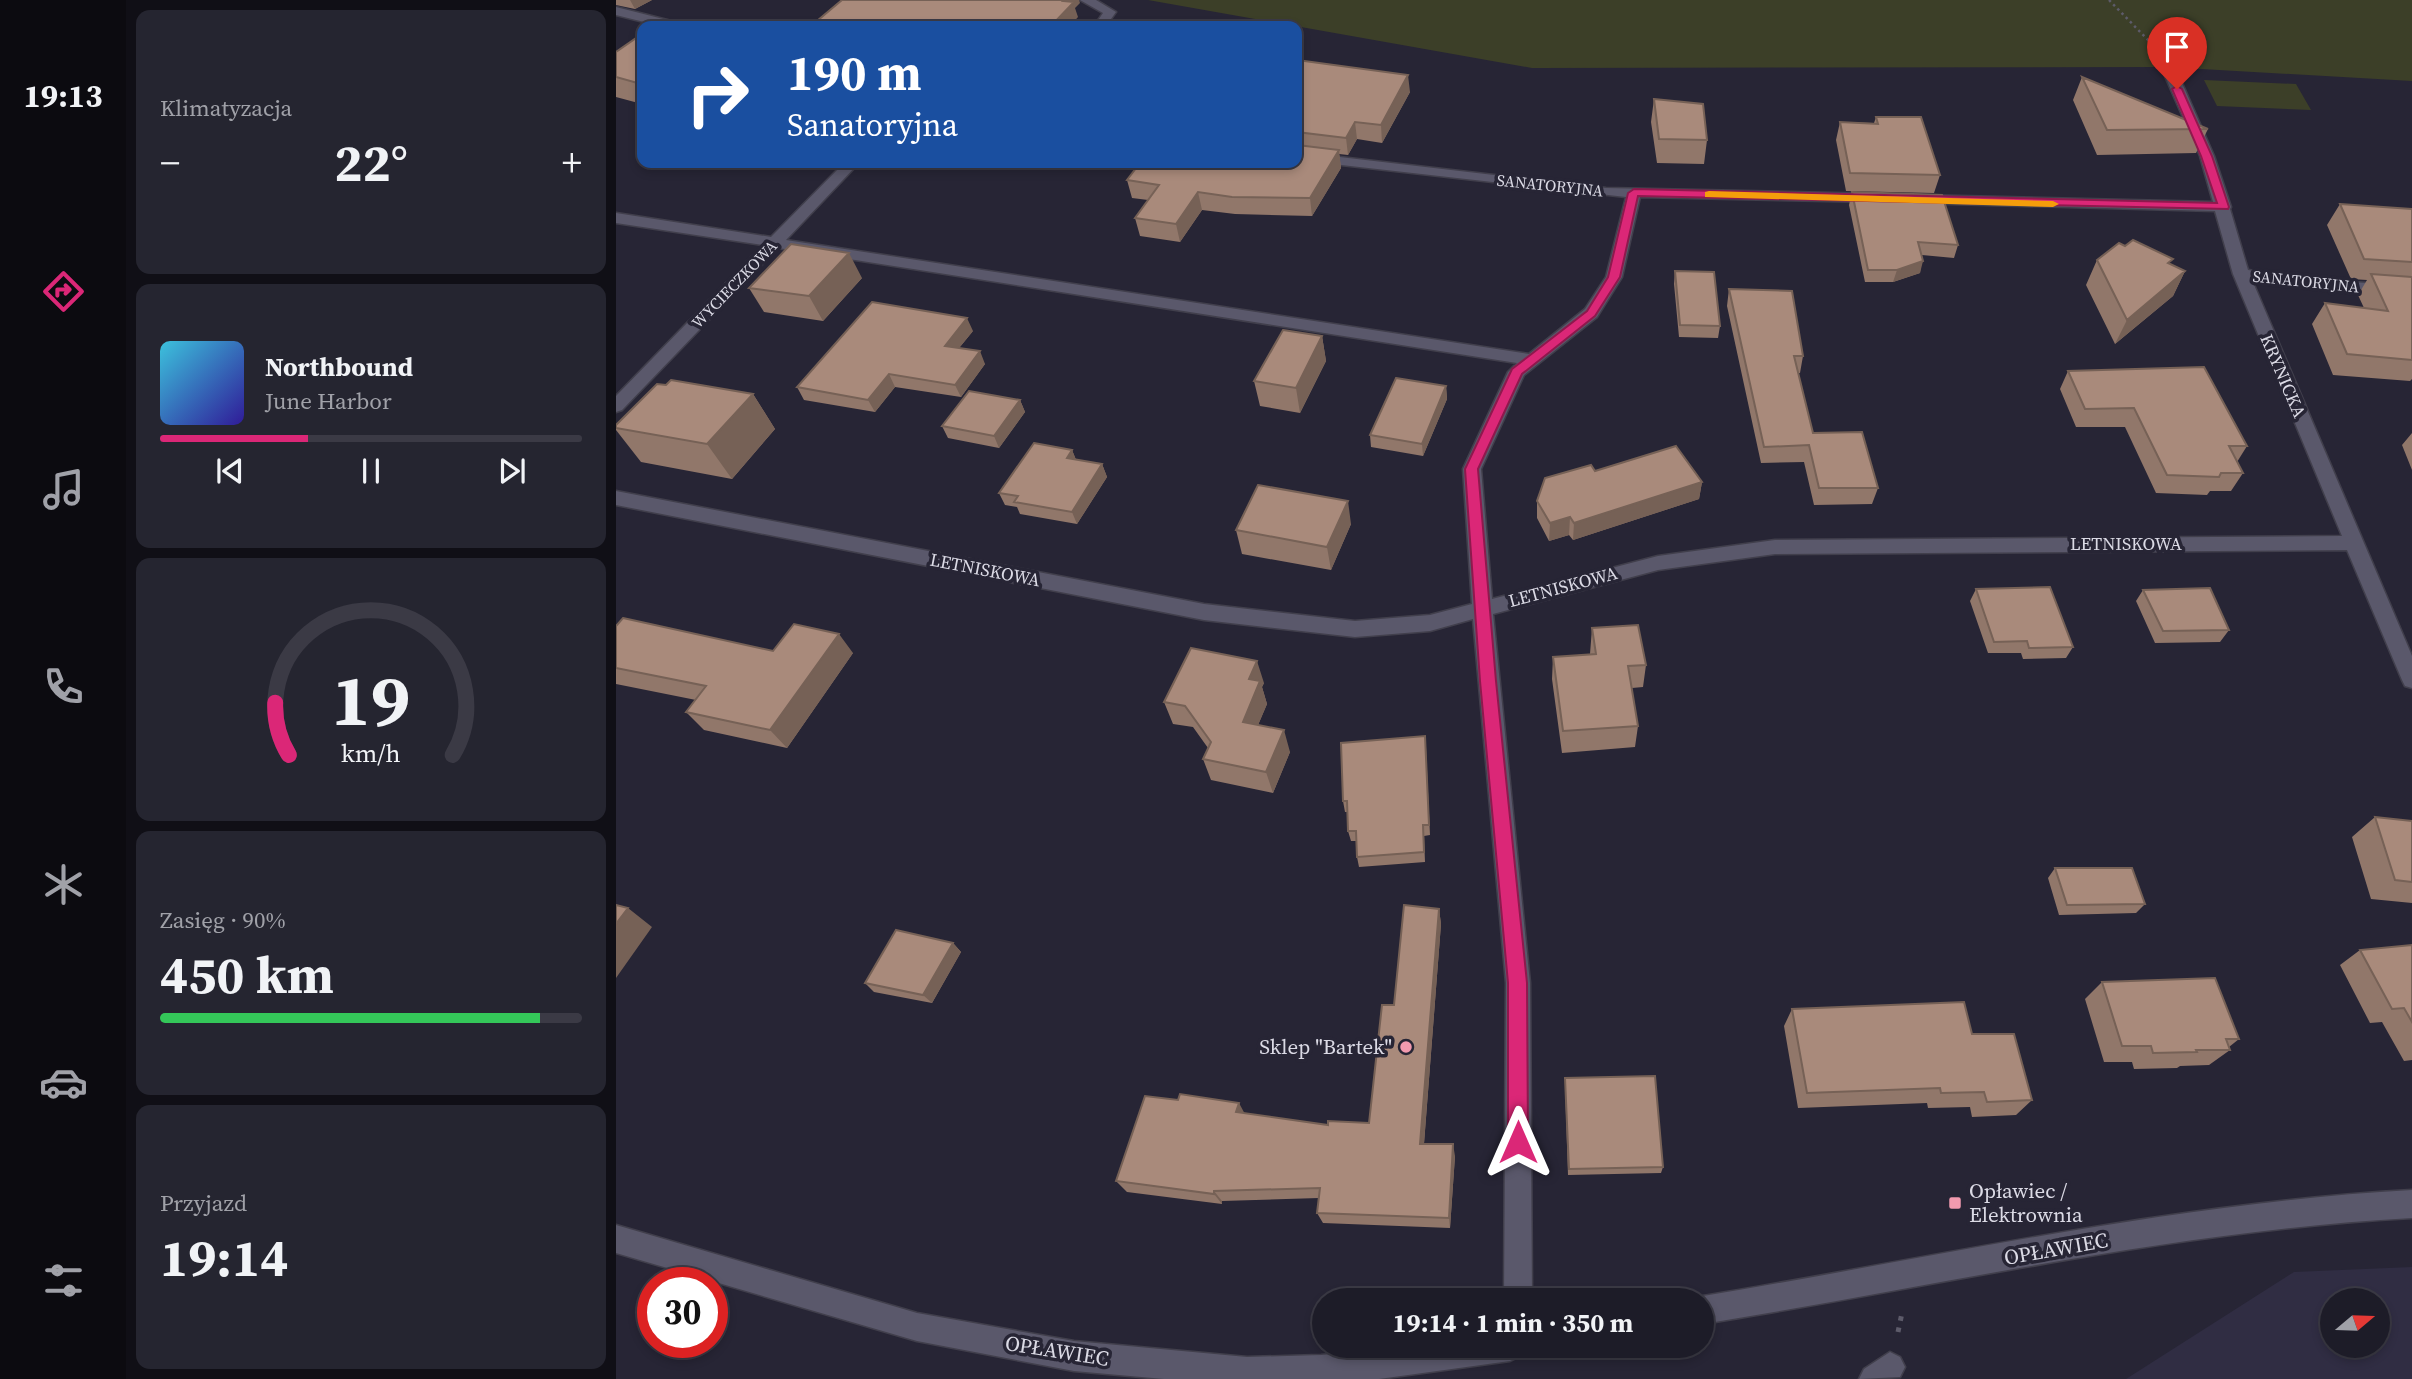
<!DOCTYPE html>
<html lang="pl">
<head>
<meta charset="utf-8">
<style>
  body { margin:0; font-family:"Source Serif 4",serif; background:#252530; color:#f1f3f6; height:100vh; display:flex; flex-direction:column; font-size:26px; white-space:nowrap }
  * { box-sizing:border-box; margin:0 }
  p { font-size:23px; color:#a0a1a8 }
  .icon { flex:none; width:38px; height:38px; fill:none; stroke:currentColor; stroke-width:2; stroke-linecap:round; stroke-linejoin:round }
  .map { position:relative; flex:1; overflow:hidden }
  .panel { display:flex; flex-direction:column; gap:10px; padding:10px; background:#100f16; width:490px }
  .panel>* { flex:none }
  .hud { position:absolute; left:21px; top:21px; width:665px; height:147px; border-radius:14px; box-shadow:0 4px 10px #0003,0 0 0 2px #3b3a45; background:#1a4fa0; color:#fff; overflow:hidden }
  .needle { width:46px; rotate:71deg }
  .fabs { position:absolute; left:1704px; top:1288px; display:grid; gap:14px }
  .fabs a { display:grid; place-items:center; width:70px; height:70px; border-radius:50%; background:#1d1c28; box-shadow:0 4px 10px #0003,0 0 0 2px #3b3a45; font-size:35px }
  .speed { position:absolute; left:21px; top:1267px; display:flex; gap:14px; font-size:35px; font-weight:700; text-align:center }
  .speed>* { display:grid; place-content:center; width:91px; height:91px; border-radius:50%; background:#1d1c28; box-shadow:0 4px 10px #0003,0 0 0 2px #3b3a45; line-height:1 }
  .speed .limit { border:10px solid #d22; background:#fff; color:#111 }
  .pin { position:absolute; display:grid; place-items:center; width:60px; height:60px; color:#fff; margin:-72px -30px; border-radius:50% 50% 50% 0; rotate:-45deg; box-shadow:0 0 7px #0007 }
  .pin .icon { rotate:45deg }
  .me { position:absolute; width:77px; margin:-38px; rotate:0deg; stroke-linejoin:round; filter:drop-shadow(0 0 5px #0008) }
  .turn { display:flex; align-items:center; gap:24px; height:147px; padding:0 35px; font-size:32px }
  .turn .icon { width:91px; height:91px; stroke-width:2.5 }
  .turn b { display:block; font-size:49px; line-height:60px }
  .big { font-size:52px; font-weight:700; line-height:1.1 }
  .panel .tile { flex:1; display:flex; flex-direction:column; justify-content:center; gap:10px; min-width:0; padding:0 24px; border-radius:14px; background:#252530 }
  .panel .dial { align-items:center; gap:0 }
  .dial svg { height:182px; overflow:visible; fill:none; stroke:#3b3a45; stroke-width:7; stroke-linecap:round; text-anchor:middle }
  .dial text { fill:#f1f3f6; stroke:none }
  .song { display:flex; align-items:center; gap:21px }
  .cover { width:84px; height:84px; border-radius:10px; background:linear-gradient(135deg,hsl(190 70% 55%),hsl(250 70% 35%)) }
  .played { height:7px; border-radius:4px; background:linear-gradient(90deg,#db2777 35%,#3b3a45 35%) }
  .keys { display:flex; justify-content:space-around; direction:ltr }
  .heat { display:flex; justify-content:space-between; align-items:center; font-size:38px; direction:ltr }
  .charge { height:10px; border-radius:5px; background:linear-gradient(90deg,#34c759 90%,#3b3a45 0) }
  .trip { position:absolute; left:696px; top:1288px; width:402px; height:70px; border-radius:35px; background:#1d1c28; box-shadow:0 4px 10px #0003,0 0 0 2px #3b3a45; font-weight:700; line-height:70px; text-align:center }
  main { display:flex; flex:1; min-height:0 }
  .tabs { display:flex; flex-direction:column; width:126px; justify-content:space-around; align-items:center; background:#0c0b10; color:#a0a1a8 }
  .tabs .icon { width:49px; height:49px }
  .tabs .on { color:#db2777 }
  .tabs b { font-size:32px; color:#f1f3f6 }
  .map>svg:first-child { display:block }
</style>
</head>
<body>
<main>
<nav class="tabs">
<b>19:13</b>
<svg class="icon on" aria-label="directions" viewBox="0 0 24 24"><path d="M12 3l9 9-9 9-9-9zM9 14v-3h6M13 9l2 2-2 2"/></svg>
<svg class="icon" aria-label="music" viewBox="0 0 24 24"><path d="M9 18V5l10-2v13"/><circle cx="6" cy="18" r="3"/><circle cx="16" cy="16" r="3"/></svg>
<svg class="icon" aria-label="phone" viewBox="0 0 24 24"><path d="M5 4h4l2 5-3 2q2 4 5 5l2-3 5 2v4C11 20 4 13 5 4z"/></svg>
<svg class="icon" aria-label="climate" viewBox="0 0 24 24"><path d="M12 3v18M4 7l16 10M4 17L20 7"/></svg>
<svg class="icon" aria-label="car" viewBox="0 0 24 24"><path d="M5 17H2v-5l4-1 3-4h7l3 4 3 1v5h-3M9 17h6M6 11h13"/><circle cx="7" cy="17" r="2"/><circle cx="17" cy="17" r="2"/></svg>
<svg class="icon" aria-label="filters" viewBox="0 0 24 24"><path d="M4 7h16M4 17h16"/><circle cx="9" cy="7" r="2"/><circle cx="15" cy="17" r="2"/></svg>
</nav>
<section class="panel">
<div class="tile"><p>Klimatyzacja</p>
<div class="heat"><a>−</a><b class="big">22°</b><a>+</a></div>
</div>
<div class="tile">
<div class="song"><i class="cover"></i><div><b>Northbound</b><p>June Harbor</p></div></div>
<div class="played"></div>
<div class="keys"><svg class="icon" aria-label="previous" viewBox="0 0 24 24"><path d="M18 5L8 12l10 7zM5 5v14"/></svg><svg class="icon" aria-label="pause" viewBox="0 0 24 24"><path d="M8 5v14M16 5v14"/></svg><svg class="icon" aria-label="next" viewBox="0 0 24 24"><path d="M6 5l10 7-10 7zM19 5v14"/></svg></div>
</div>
<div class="tile dial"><svg viewBox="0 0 100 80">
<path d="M14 69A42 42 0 1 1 86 69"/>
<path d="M14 69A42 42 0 0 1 8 46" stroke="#db2777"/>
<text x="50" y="56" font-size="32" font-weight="700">19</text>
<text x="50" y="72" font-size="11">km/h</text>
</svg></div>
<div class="tile"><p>Zasięg · 90%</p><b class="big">450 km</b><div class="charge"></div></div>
<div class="tile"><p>Przyjazd</p><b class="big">19:14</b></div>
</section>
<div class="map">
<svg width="1796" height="1379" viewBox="0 0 1796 1379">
  <rect width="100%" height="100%" fill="#272535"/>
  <path fill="#302d43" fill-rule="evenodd" d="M 1796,1267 L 1796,1379 L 1510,1379 L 1678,1272 ZM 1717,1300 L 1762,1300 L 1762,1346 L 1717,1346 Z"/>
  <path fill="#3c3f28" d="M 532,0 L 1796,0 L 1796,81 L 1551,67 L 916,68 Z
    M 1588,80 L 1680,84 L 1695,110 L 1601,106 Z"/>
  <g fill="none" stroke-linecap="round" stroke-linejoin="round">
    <defs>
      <path id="service" d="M 464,0 L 480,0 L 500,12 L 490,26 L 478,26 L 487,13 Z
        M 1274,1352 L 1284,1357 L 1289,1367 L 1284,1377 L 1243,1379 L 1248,1369 Z"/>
      <path id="minor" d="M 0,7 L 63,23 L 64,26 L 44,26 L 0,15 Z
        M 1552,63 L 1559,67 L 1598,156 L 1615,207 L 1614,209 L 1632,270 L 1705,280 L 1796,286 L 1796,296 L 1705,290 L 1636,280 L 1796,656 L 1796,688 L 1789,686 L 1786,680 L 1731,550 L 1159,554 L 1042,570 L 877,614 L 914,983 L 916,1300 L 888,1300 L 890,983 L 857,619 L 814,631 L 739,637 L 588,620 L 0,505 L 0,491 L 588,604 L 739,621 L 814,615 L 856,604 L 847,469 L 892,372 L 901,363 L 162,248 L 6,410 L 0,412 L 0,396 L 147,245 L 0,223 L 0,213 L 155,237 L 228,163 L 243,163 L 170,240 L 913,354 L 969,309 L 990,277 L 1010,197 L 681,160 L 681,152 L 990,188 L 1261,194 L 1268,198 L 1261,202 L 1024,197 L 1006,277 L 981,317 L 908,375 L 865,469 L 876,599 L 1042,556 L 1159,540 L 1726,536 L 1617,274 L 1599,211 L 1300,203 L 1293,199 L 1300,195 L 1597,202 L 1584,156 L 1545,67 Z"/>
      <path id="tertiary" d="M 1796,1190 L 1796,1218 C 1557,1231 1322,1286 1087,1324 L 1087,1300 L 1077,1300 L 1087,1296 C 1323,1257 1557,1203 1796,1190 Z
        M 0,1225 L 301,1313 L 458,1341 L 631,1357 L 705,1355 L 802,1346 L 909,1346 L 904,1356 L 894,1361 L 763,1379 L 548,1379 L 458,1371 L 301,1341 L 0,1253 Z"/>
    </defs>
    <use href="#service" stroke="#413f4c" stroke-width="3"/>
    <use href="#minor" stroke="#413f4c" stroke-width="3"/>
    <use href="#tertiary" stroke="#413f4c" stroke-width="3"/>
    <path stroke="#5d5b6a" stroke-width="2.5" stroke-dasharray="2.5 3.5" stroke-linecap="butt" d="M 1493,0 L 1535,43"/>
    <path stroke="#5d5b6a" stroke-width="5" stroke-dasharray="4.5 7" stroke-linecap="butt" d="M 1282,1332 L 1286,1313"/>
    <use href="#service" fill="#5a586b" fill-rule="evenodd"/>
    <use href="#minor" fill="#5a586b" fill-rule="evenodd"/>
    <use href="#tertiary" fill="#5a586b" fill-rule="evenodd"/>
  </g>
  <path fill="#91776a" d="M 0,0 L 36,0 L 19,9 L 0,5 Z
    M 26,34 L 26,104 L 0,97 L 0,52 Z
    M 681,60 L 794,92 L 766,143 L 741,139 L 732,155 L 723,154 L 725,168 L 696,216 L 619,214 L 586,210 L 564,242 L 524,236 L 519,218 L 532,200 L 516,198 L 511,180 L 681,163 Z
    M 1466,77 L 1592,129 L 1580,153 L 1481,155 L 1457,100 Z
    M 1038,99 L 1091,140 L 1088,164 L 1041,163 L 1035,122 Z
    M 1260,117 L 1324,175 L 1318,193 L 1230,191 L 1220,140 L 1224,122 L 1258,123 Z
    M 1236,192 L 1342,245 L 1338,258 L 1306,255 L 1304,273 L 1277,282 L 1249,282 L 1233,205 Z
    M 1724,204 L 1796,209 L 1796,379 L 1794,381 L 1717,375 L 1696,324 L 1709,303 L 1748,308 L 1742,295 L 1751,280 L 1735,279 L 1711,225 Z
    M 1509,246 L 1569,271 L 1557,296 L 1499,344 L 1470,285 L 1481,260 Z
    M 1059,271 L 1104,326 L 1102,338 L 1063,337 L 1058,284 Z
    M 246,278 L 207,321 L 148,312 L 133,288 Z
    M 1113,289 L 1187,356 L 1184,373 L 1182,373 L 1197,433 L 1262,488 L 1256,504 L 1198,505 L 1188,462 L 1145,463 L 1111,306 Z
    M 357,331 L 343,348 L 369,364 L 345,397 L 279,387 L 259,412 L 188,400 L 181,387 Z
    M 706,336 L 710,361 L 684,413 L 644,406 L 638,381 Z
    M 1452,371 L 1631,446 L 1621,462 L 1627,473 L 1615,491 L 1594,491 L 1591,495 L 1540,493 L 1509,427 L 1460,427 L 1444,389 Z
    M 830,386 L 831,399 L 807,456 L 755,447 L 754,435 Z
    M 137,394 L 159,429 L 116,479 L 25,462 L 0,430 L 0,425 Z
    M 404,400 L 409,412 L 383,448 L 332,438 L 326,426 Z
    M 1796,433 L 1796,470 L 1786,445 Z
    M 456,450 L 460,460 L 486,464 L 491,477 L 461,524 L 404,514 L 401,507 L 389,505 L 383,493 Z
    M 979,471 L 1086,482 L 1083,499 L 957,540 L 953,535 L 933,541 L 921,518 L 921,501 Z
    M 735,524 L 715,570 L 626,554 L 620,530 Z
    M 1360,589 L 1457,647 L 1450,658 L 1407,659 L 1405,653 L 1372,653 L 1354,601 Z
    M 1527,590 L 1613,630 L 1604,642 L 1539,643 L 1520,601 Z
    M 0,626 L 157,651 L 237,653 L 171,748 L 88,730 L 70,712 L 80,700 L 0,684 Z
    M 976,628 L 1030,665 L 1027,687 L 1016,688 L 1022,726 L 1019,747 L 946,753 L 936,679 L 937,657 L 974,654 Z
    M 648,683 L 646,687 L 651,704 L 642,725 L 674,752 L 657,793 L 595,780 L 587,759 L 592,748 L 577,727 L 557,724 L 548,702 Z
    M 810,747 L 814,835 L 808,836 L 809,862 L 743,867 L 741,857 L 740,841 L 735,841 L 732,831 L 732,812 L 729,812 L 727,801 Z
    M 1759,817 L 1796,821 L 1796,903 L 1755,899 L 1736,837 Z
    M 1439,868 L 1529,904 L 1520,913 L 1443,915 L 1432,878 Z
    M 823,909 L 825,924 L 808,1144 L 839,1156 L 834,1228 L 707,1223 L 701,1213 L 703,1198 L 606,1201 L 606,1204 L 511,1192 L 500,1181 L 562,1100 L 628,1113 L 712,1125 L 753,1123 L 778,1005 Z
    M 337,943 L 345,952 L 316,1003 L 258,992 L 249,983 Z
    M 1796,945 L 1796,1060 L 1788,1061 L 1766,1022 L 1754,1023 L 1724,965 L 1744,950 Z
    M 1486,982 L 1623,1039 L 1613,1047 L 1614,1050 L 1593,1065 L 1564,1066 L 1561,1068 L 1518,1069 L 1516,1062 L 1488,1062 L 1469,999 Z
    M 1176,1009 L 1356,1034 L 1416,1100 L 1400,1115 L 1356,1117 L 1354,1107 L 1312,1108 L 1311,1103 L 1182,1108 L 1168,1026 Z
    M 949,1078 L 1047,1167 L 1045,1173 L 952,1175 L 949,1086 Z"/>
  <path fill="#766156" d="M 14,0 L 36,0 L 19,9 Z
    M 448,0 L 463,0 L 464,3 L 459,8 L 462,17 L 454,26 L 435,26 Z
    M 792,75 L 794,92 L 766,143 L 765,125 Z
    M 739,122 L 741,139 L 732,155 L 730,138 Z
    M 723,150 L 725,168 L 696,216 L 694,198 Z
    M 582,192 L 586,210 L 564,242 L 560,224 Z
    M 233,253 L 246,278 L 207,321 L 193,296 Z
    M 1307,261 L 1304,273 L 1277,282 L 1281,270 Z
    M 1569,271 L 1557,296 L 1499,344 L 1511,320 Z
    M 351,318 L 357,331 L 335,358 L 329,346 Z
    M 706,336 L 710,361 L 684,413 L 680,388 Z
    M 364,351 L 369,364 L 345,397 L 339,385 Z
    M 273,374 L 279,387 L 259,412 L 252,400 Z
    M 830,386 L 831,399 L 807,456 L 806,444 Z
    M 137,394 L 159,429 L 116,479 L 91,444 Z
    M 404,400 L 409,412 L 383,448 L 378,436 Z
    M 456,450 L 461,462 L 451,458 Z
    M 486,464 L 491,477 L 461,524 L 456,512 Z
    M 1086,482 L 1083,499 L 957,540 L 958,523 Z
    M 732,501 L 735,524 L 715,570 L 711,547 Z
    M 954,517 L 953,535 L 933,541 L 934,523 Z
    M 223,634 L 237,653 L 171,748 L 154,730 Z
    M 641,661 L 648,683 L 646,687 L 651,704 L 634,744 L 627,722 L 633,679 Z
    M 668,730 L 674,752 L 657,793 L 650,772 Z
    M 12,908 L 36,927 L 0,978 L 0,924 Z
    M 823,909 L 825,924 L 807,1156 L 804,1144 Z
    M 337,943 L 345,952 L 316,1003 L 307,995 Z
    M 623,1103 L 630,1116 L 620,1112 Z
    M 837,1144 L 839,1156 L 834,1228 L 833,1218 Z
    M 598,1191 L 606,1201 L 606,1204 L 598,1194 Z"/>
  <path fill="#a98a7b" stroke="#766156" stroke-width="2" d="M 226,0 L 448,0 L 447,1 L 458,2 L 435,26 L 195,26 Z
    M 26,34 L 26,84 L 25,84 L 0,77 L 0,52 Z
    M 681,60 L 792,75 L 765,125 L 739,122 L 730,138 L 681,132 Z
    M 1466,77 L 1592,129 L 1491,130 Z
    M 1038,99 L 1087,104 L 1091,140 L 1043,139 Z
    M 1260,117 L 1305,117 L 1324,175 L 1234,173 L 1224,122 L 1262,124 Z
    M 681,145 L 723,150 L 694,198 L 616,197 L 582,192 L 560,224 L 519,218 L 543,185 L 511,180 L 524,163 L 681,163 Z
    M 1236,192 L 1326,195 L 1342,245 L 1302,242 L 1307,261 L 1281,270 L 1252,270 Z
    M 1724,204 L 1796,209 L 1796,262 L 1748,259 Z
    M 1517,240 L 1557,259 L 1552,263 L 1569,271 L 1511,320 L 1481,260 L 1503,243 L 1509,246 Z
    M 175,244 L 233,253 L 193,296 L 133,288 Z
    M 1059,271 L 1098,272 L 1104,326 L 1064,325 Z
    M 1755,274 L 1796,277 L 1796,360 L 1731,354 L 1709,303 L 1772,311 Z
    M 1113,289 L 1176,291 L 1187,356 L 1178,356 L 1197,433 L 1246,432 L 1262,488 L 1203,488 L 1193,445 L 1148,447 Z
    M 256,302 L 351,318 L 329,346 L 364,351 L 339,385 L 273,374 L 252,400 L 181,387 Z
    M 667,330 L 706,336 L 680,388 L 638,381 Z
    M 1588,367 L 1631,446 L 1613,446 L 1627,473 L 1605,473 L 1603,477 L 1551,475 L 1518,408 L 1469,409 L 1452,371 Z
    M 780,378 L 830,386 L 806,444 L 754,435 Z
    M 55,380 L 137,394 L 91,444 L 0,428 L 0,425 L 41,384 L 50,385 Z
    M 353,391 L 404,400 L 378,436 L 326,426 Z
    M 418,443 L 456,450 L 451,458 L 486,464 L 456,512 L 398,502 L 402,496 L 383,493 Z
    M 1060,446 L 1086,482 L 958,523 L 954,517 L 934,523 L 921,501 L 929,478 L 975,465 L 979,471 Z
    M 642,485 L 732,501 L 711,547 L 620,530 Z
    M 1434,587 L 1457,647 L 1413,648 L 1411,641 L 1378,642 L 1360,589 Z
    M 1594,588 L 1613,630 L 1547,631 L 1527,590 Z
    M 7,618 L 157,651 L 178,624 L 223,634 L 154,730 L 70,712 L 90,686 L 0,668 L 0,626 Z
    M 1022,625 L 1030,665 L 1012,666 L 1022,726 L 947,731 L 937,657 L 980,654 L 976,628 Z
    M 575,648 L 641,661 L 633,679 L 644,681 L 627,722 L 668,730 L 650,772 L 587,759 L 595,742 L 569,706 L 548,702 Z
    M 809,736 L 813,825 L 807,825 L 808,852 L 741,857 L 740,831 L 732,831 L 731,801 L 727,801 L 725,743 Z
    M 1759,817 L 1796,821 L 1796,882 L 1779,880 Z
    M 1439,868 L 1516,868 L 1529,904 L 1451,905 Z
    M 0,905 L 12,908 L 0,924 Z
    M 788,905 L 823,909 L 804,1144 L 837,1144 L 833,1218 L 701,1213 L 704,1188 L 598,1191 L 598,1194 L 500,1181 L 529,1096 L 562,1100 L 564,1094 L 623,1103 L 620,1112 L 712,1125 L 712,1121 L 753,1123 L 766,1005 L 778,1005 Z
    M 280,930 L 337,943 L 307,995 L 249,983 Z
    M 1796,945 L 1796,1022 L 1788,1008 L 1776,1009 L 1744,950 Z
    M 1599,978 L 1623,1039 L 1610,1039 L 1614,1050 L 1580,1050 L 1581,1052 L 1537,1053 L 1535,1046 L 1506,1046 L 1486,982 Z
    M 1348,1002 L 1356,1034 L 1398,1034 L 1416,1100 L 1371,1102 L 1368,1092 L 1325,1093 L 1324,1088 L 1191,1093 L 1176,1009 Z
    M 1039,1076 L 1047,1167 L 953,1169 L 949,1078 Z"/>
  <path fill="#db2777" stroke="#8e194d" stroke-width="2" d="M 1561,86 L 1566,89 L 1596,156 L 1613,207 L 1612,209 L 1022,196 L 1004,277 L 979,316 L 906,374 L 862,469 L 880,681 L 911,983 L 912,1142 L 909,1149 L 902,1152 L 895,1149 L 892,1142 L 892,983 L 864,681 L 849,469 L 896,369 L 971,311 L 992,277 L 1012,193 L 1018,189 L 1601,203 L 1585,156 L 1556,89 Z"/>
  <path fill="#f59e0b" d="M 1093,191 L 1437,201 L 1443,204 L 1437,207 L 1089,197 L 1089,192 Z"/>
  <g fill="#f29aaf" stroke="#272535" stroke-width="2.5">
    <circle cx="790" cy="1047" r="7"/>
    <rect x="1332" y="1196" width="14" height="14" rx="3.5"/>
  </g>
  <g text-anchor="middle" stroke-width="7" stroke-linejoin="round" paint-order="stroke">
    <g font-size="16" fill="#dbdae5" stroke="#272535">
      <text transform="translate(934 185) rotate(6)" y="6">SANATORYJNA</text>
      <text transform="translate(1690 281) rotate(6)" y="6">SANATORYJNA</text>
      <text transform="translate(118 284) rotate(-46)" y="6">WYCIECZKOWA</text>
    </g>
    <g font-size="18" fill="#dbdae5" stroke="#272535">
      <text transform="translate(1667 376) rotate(67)" y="6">KRYNICKA</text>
      <text x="1510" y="550">LETNISKOWA</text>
      <text transform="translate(369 570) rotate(11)" y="6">LETNISKOWA</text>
      <text transform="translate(947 587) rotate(-15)" y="6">LETNISKOWA</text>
    </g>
    <g font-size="21" fill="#dbdae5" stroke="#272535" text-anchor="end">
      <text x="776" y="1054">Sklep "Bartek"</text>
      <text x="1353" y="1198" text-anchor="start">Opławiec /<tspan x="1353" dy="24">Elektrownia</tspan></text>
    </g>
    <g font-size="21" fill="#dbdae5" stroke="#272535">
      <text transform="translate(1440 1249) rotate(-10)" y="7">OPŁAWIEC</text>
      <text transform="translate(441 1351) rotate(9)" y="7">OPŁAWIEC</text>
    </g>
  </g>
</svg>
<div class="fabs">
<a><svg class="needle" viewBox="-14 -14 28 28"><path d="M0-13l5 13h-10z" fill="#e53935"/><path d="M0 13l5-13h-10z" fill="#a0a1a8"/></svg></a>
</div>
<div class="speed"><div class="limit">30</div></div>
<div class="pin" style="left:1561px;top:89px;background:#d93025"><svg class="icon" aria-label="arrive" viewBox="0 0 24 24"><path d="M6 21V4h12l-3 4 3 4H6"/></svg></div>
<svg class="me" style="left:902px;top:1142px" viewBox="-20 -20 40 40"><path d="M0-17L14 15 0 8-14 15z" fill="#db2777" stroke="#fff" stroke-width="4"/></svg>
<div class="trip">19:14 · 1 min · 350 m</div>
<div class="hud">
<div class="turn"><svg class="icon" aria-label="right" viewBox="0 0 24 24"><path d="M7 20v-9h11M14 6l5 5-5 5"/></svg><div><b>190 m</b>Sanatoryjna</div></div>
</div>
</div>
</main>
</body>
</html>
